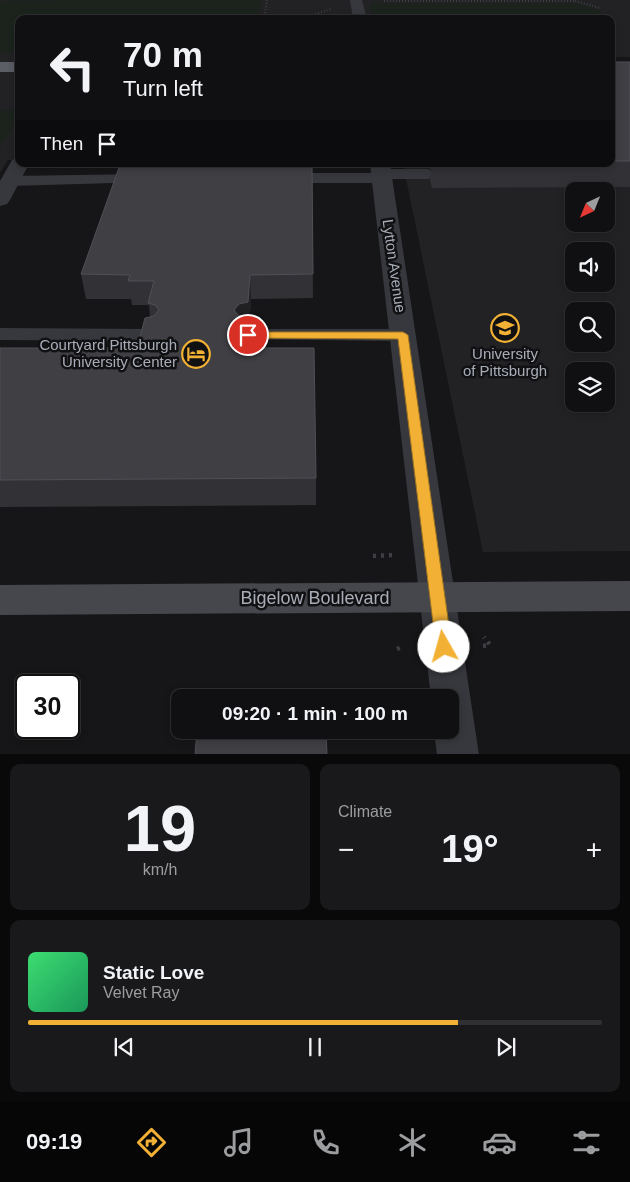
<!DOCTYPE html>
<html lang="en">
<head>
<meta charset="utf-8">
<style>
  body { margin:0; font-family:Helvetica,sans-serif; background:#19191b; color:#f1f3f6; height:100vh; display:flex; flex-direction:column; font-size:19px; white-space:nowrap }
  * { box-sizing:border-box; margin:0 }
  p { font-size:16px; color:#9c9d9f }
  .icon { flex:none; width:28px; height:28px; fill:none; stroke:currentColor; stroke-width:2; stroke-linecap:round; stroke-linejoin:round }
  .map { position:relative; height:754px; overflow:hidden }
  .sheet { display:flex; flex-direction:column; gap:10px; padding:10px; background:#09090a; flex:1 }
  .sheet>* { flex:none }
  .guide { position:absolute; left:15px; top:15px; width:600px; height:152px; border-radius:10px; box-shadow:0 2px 8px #0003,0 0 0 1px #303032; background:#101012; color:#f1f3f6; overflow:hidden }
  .needle { width:32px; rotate:223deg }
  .tools { position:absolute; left:565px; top:182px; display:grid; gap:10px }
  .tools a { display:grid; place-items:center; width:50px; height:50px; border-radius:10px; background:#101012; box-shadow:0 2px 8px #0003,0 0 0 1px #303032; font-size:25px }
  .speed { position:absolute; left:15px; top:674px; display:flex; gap:10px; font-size:25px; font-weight:700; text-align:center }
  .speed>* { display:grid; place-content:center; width:65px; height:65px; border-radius:50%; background:#101012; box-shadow:0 2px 8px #0003,0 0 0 1px #303032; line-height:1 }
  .speed .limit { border:2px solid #111; border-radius:8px; background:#fff; color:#111 }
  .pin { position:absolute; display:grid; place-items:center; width:42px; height:42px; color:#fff; margin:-21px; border:2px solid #fff; border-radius:50%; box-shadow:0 1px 5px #0007 }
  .me { position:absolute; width:55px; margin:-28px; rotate:353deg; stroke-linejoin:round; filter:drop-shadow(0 0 4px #0008) }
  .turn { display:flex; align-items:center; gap:18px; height:105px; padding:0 25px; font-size:22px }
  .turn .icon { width:65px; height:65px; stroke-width:2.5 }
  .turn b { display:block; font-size:35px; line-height:42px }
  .then { display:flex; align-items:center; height:48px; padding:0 25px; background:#0003; gap:10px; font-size:19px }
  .big { font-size:38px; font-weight:600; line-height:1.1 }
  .sheet .tile { flex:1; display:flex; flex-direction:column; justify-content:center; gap:8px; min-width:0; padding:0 18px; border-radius:10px; background:#19191b }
  .sheet .dial { align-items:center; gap:0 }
  .dial b { font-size:65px; line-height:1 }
  .song { display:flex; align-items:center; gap:15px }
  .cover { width:60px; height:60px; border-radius:8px; background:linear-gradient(135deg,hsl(140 70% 55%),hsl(150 70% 35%)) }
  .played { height:5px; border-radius:2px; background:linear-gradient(90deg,#f2b134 75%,#303032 75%) }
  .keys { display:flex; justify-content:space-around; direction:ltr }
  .heat { display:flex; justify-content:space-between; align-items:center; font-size:28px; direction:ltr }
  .sheet .tiles { flex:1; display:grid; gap:10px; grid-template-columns:1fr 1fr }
  .tile:last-child { grid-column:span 2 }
  .trip { position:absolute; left:171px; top:689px; width:288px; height:50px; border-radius:10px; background:#101012; box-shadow:0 2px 8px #0003,0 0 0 1px #303032; font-weight:600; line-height:50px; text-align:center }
  .tabs { display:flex; height:80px; justify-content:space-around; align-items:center; background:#060607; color:#9c9d9f }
  .tabs .icon { width:35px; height:35px }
  .tabs .current { color:#f2b134 }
  .tabs b { font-size:22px; color:#f1f3f6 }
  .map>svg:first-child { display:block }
</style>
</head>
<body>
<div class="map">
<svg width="630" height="755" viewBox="0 0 630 755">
  <rect width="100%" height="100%" fill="#161618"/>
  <path fill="#222225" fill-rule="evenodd" d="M 0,0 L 630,0 L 630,57 L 611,57 L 611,19 L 19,19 L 19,160 L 8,160 L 0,173 Z
    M 630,73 L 630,551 L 483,552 L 403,164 L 611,164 ZM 574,191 L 606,191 L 606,224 L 574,224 ZM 574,251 L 606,251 L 606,284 L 574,284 ZM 574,311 L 606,311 L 606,344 L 574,344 ZM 574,371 L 606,371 L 606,404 L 574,404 Z"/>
  <path fill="#1c231d" d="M 262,0 L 258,18 L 250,19 L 19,19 L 19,53 L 0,53 L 0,1 Z
    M 370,3 L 577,3 L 599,10 L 604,19 L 372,19 Z
    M 19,110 L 19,116 L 0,148 L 0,111 Z"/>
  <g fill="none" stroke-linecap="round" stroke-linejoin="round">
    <path stroke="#3d3f44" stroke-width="2" stroke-dasharray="1 2" stroke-linecap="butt" d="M 384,1 L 575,1
      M 575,1 L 600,8
      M 263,19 L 306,17
      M 264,19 L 267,0
      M 311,19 L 306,17 L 331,9"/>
    <path stroke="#3d3f44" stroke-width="4.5" stroke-dasharray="3 5" stroke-linecap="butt" d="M 373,556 L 394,555
      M 483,646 L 490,645 L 484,637
      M 397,649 L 404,646"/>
    <path fill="#37383d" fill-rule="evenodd" d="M 382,169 L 428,169 L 436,174 L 428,179 L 389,179 L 382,183 L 283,183 L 275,178 L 283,173 L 375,173 Z
      M 143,174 L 148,176 L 151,179 L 148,182 L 10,186 L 2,181 L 10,176 Z
      M 0,328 L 150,329 L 157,331 L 160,335 L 157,339 L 150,341 L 0,340 Z
      M 248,329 L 403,329 L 410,331 L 413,335 L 410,339 L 403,341 L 241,339 L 238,335 L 241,331 Z"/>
    <path fill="#37383d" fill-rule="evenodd" d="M 350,0 L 362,0 L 367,19 L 353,19 Z
      M 19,158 L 19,164 L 29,164 L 10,200 L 7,204 L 0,206 L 0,181 L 12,160 Z
      M 370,164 L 390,164 L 479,755 L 437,755 L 434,730 L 450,730 L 450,698 L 431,698 Z"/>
    <path fill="#45474d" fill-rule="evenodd" d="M 630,581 L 630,611 L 0,615 L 0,585 Z"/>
    <path fill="#5b5e65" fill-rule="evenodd" d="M 0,62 L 19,62 L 19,72 L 0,72 Z"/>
  </g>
  <path fill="#323236" d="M 611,62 L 630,62 L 630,187 L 432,188 L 430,180 L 431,169 L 426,167 L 426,164 L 611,164 Z
    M 127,164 L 312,164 L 313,298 L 251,299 L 249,327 L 247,328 L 248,341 L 247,348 L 316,478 L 316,505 L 0,507 L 0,348 L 137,348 L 150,317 L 149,305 L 132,305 L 131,299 L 86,299 L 81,274 Z"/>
  <path fill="#212124" d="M 250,275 L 251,299 L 249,327 L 247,328 L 248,341 L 245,373 L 234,310 Z"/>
  <path fill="#3f3f44" stroke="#4f5156" d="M 611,62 L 630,62 L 630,161 L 611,161 Z
    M 312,164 L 313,274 L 250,275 L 248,302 L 239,304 L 234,310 L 239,316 L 247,316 L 244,348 L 314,348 L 316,478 L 0,480 L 0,348 L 137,348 L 145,318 L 154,316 L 159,310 L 155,305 L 148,303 L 154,281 L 128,281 L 130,275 L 81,274 L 120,165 Z
    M 197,730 L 326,730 L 327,755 L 195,755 Z"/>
  <path fill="#f2b134" stroke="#9d7322" d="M 245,332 L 403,332 L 408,335 L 452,647 L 449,651 L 444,653 L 438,651 L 436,647 L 398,339 L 248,338 L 245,337 Z"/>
  <defs>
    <symbol id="university-ring" viewBox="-11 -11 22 22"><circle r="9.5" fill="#111113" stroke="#f2b134" stroke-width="1.5"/><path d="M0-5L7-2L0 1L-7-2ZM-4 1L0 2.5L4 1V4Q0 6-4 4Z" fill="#f2b134"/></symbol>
    <symbol id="hotel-ring" viewBox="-11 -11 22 22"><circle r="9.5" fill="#111113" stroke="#f2b134" stroke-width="1.5"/><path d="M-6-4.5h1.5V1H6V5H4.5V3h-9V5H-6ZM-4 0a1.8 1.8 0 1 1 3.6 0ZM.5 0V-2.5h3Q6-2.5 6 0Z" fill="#f2b134"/></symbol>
  </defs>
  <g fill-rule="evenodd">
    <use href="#university-ring" x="489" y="312" width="32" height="32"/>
    <use href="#hotel-ring" x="180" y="338" width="32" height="32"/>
  </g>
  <g text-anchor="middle" stroke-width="5" stroke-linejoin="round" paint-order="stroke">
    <g font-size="15" fill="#a8adb8" stroke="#111113">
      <text transform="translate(394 266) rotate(82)" y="5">Lytton Avenue</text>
    </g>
    <g font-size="15" fill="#a8adb8" stroke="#111113" text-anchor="end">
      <text x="177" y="350">Courtyard Pittsburgh<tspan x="177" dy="17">University Center</tspan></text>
      <text x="505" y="359" text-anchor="middle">University<tspan x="505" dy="17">of Pittsburgh</tspan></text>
    </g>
    <g font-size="18" fill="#a8adb8" stroke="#111113">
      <text x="315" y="604">Bigelow Boulevard</text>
    </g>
  </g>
</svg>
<div class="tools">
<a><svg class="needle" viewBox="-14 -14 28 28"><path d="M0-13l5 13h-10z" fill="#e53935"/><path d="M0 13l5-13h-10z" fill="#9c9d9f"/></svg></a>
<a><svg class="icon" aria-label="sound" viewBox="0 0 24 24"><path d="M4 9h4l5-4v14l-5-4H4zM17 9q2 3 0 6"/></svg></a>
<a><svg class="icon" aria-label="search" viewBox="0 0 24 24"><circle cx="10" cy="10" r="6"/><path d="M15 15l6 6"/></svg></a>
<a><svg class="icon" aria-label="layers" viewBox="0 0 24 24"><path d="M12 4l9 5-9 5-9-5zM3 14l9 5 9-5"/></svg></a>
</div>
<div class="speed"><div class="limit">30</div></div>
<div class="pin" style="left:248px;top:335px;background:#d93025"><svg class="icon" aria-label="arrive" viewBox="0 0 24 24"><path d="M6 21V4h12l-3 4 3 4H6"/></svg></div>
<svg class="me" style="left:444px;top:647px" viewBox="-20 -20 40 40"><circle r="19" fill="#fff"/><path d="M0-13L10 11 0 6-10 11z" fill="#f2b134"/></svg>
<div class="trip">09:20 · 1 min · 100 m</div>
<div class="guide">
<div class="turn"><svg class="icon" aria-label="left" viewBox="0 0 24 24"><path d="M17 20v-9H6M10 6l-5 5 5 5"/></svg><div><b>70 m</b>Turn left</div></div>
<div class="then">Then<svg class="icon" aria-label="arrive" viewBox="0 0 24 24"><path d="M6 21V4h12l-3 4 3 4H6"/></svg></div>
</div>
</div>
<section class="sheet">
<div class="tiles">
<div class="tile dial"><b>19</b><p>km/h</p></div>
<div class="tile"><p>Climate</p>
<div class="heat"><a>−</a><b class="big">19°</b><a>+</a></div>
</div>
<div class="tile">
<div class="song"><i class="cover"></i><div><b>Static Love</b><p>Velvet Ray</p></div></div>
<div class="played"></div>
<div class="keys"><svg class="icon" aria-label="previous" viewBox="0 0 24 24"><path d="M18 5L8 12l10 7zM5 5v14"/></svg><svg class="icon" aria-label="pause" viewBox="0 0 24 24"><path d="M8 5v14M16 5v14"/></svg><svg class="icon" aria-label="next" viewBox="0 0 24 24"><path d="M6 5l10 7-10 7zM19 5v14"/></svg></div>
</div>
</div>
</section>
<nav class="tabs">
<b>09:19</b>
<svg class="icon current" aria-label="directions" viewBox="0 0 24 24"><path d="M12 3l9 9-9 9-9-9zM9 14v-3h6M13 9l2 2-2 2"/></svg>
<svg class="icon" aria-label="music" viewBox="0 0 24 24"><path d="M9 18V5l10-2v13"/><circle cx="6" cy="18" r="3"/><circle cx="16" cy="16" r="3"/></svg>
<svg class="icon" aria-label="phone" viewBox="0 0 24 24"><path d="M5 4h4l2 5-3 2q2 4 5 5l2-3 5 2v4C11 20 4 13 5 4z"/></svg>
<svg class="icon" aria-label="climate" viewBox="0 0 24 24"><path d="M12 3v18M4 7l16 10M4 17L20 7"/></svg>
<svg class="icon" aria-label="car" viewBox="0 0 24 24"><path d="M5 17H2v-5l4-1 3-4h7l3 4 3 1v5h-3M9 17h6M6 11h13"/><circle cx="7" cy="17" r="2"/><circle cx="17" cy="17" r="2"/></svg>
<svg class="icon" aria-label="filters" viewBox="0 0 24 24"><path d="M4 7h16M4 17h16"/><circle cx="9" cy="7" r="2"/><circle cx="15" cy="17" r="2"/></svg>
</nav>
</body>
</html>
